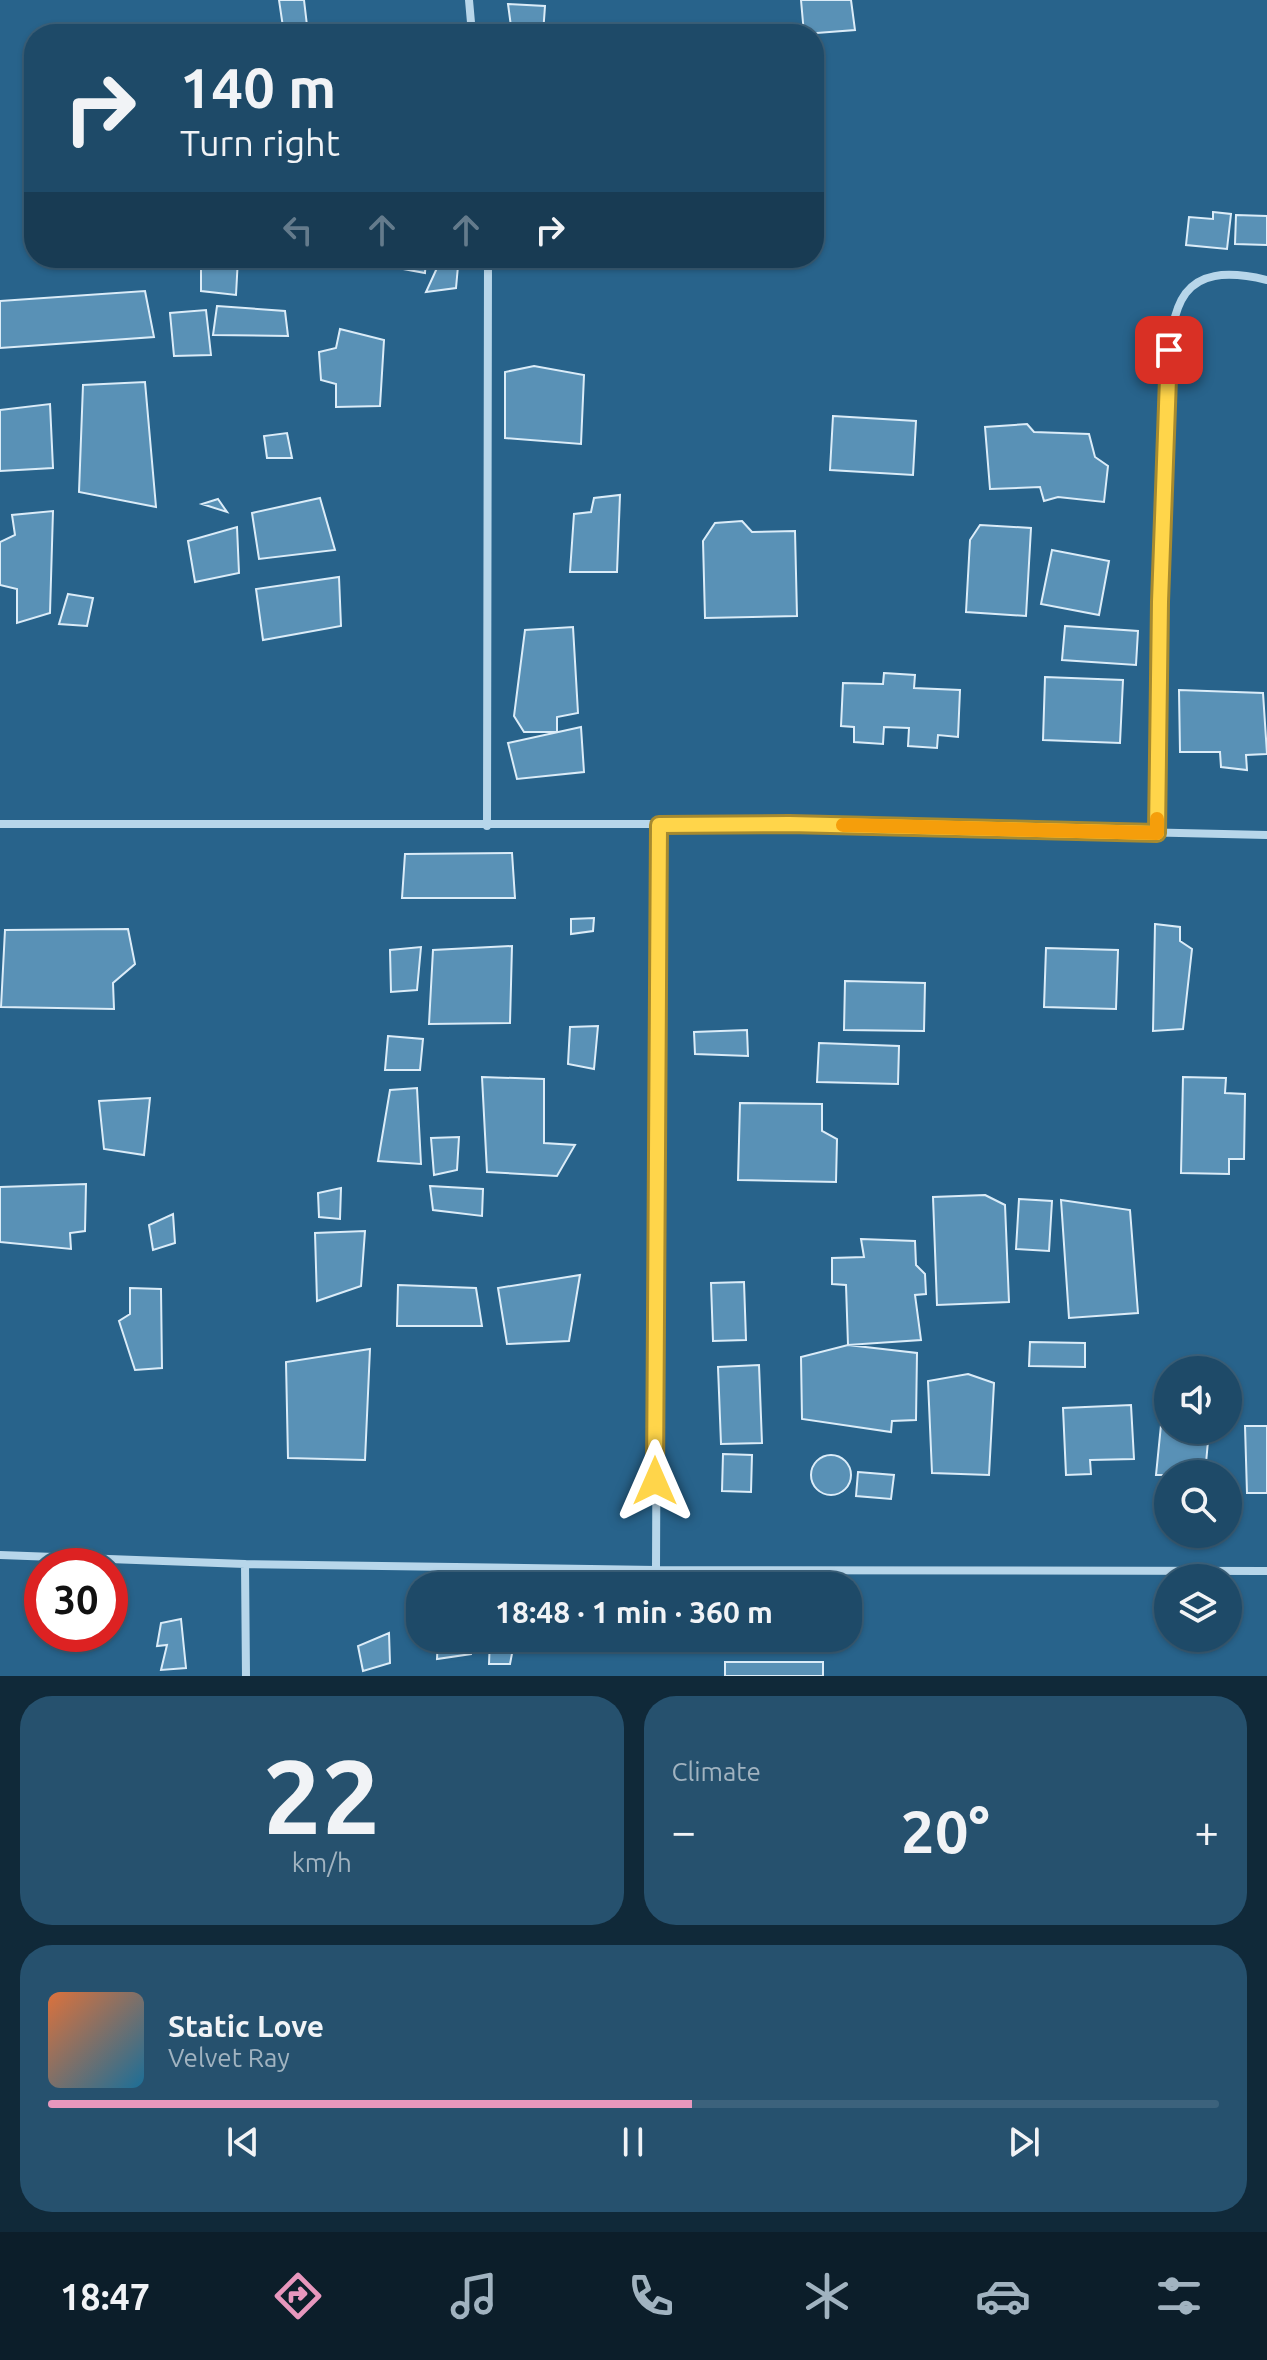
<!DOCTYPE html>
<html lang="en">
<head>
<meta charset="utf-8">
<style>
  body { margin:0; font-family:Ubuntu,sans-serif; background:#26516e; color:#f1f3f6; height:100vh; display:flex; flex-direction:column; font-size:30px; white-space:nowrap }
  * { box-sizing:border-box; margin:0 }
  p { font-size:26px; color:#a1b3c0 }
  .icon { flex:none; width:44px; height:44px; fill:none; stroke:currentColor; stroke-width:2; stroke-linecap:round; stroke-linejoin:round }
  .map { position:relative; height:1676px; overflow:hidden }
  .details { display:flex; flex-direction:column; gap:20px; padding:20px; background:#102939; flex:1 }
  .details>* { flex:none }
  .top-card { position:absolute; left:24px; top:24px; width:800px; height:244px; border-radius:32px; box-shadow:0 2px 6px #0004,0 0 0 2px #3c627c; background:#1e4a68; color:#f1f3f6; overflow:hidden }
  .tools { position:absolute; left:1154px; top:1356px; display:grid; gap:16px }
  .tools a { display:grid; place-items:center; width:88px; height:88px; border-radius:50%; background:#1e4a68; box-shadow:0 2px 6px #0004,0 0 0 2px #3c627c; font-size:40px }
  .speed { position:absolute; left:24px; top:1548px; display:flex; gap:16px; font-size:40px; font-weight:700; text-align:center }
  .speed>* { display:grid; place-content:center; width:104px; height:104px; border-radius:50%; background:#1e4a68; box-shadow:0 2px 6px #0004,0 0 0 2px #3c627c; line-height:1 }
  .speed .limit { border:12px solid #d22; background:#fff; color:#111 }
  .pin { position:absolute; display:grid; place-items:center; width:68px; height:68px; color:#fff; margin:-34px; border-radius:16px; box-shadow:0 4px 12px #0006 }
  .me { position:absolute; width:88px; margin:-44px; rotate:0deg; stroke-linejoin:round; filter:drop-shadow(0 0 6px #0008) }
  .turn { display:flex; align-items:center; gap:28px; height:168px; padding:0 24px; font-size:36px }
  .turn .icon { width:104px; height:104px; stroke-width:2.5 }
  .turn b { display:block; font-size:56px; line-height:68px }
  .lanes { display:flex; align-items:center; height:76px; padding:0 24px; background:#0003; justify-content:center; gap:40px; direction:ltr }
  .lanes .off { opacity:.35 }
  .big { font-size:60px; font-weight:600; line-height:1.1 }
  .details .tile { flex:1; display:flex; flex-direction:column; justify-content:center; gap:12px; min-width:0; padding:0 28px; border-radius:32px; background:#26516e }
  .details .dial { align-items:center; gap:0 }
  .dial b { font-size:104px; line-height:1 }
  .song { display:flex; align-items:center; gap:24px }
  .cover { width:96px; height:96px; border-radius:12px; background:linear-gradient(135deg,hsl(20 70% 55%),hsl(200 70% 35%)) }
  .played { height:8px; border-radius:4px; background:linear-gradient(90deg,#e797bd 55%,#3c627c 55%) }
  .keys { display:flex; justify-content:space-around; direction:ltr }
  .heat { display:flex; justify-content:space-between; align-items:center; font-size:44px; direction:ltr }
  .details .tiles { flex:1; display:grid; gap:20px; grid-template-columns:1fr 1fr }
  .tile:last-child { grid-column:span 2 }
  .trip { position:absolute; left:406px; top:1572px; width:456px; height:80px; border-radius:32px; background:#1e4a68; box-shadow:0 2px 6px #0004,0 0 0 2px #3c627c; font-weight:600; line-height:80px; text-align:center }
  .tab-bar { display:flex; height:128px; justify-content:space-around; align-items:center; background:#0c1e2a; color:#a1b3c0 }
  .tab-bar .icon { width:56px; height:56px }
  .tab-bar .active { color:#e797bd }
  .tab-bar b { font-size:36px; color:#f1f3f6 }
  .map>svg:first-child { display:block }
</style>
</head>
<body>
<div class="map">
<svg width="1267" height="1676" viewBox="0 0 1267 1676">
  <rect width="100%" height="100%" fill="#28638b"/>
  <path fill="#5991b6" stroke="#dbecf8" stroke-width="2" d="M 279,0 L 304,0 L 308,34 L 284,34 Z
    M 801,0 L 851,0 L 855,30 L 804,34 Z
    M 508,4 L 545,6 L 543,34 L 512,34 Z
    M 1213,212 L 1231,214 L 1227,249 L 1186,245 L 1189,217 L 1213,219 Z
    M 1236,215 L 1267,216 L 1267,245 L 1235,244 Z
    M 125,258 L 155,258 L 155,267 L 126,268 Z
    M 163,258 L 189,258 L 189,263 L 162,264 Z
    M 201,258 L 238,258 L 236,295 L 201,291 Z
    M 366,258 L 426,258 L 425,273 L 365,262 Z
    M 458,266 L 456,288 L 426,292 L 437,268 Z
    M 145,291 L 154,337 L 0,348 L 0,301 Z
    M 217,306 L 285,311 L 288,336 L 213,335 Z
    M 206,310 L 211,355 L 174,356 L 170,313 Z
    M 340,329 L 384,340 L 380,406 L 336,407 L 336,384 L 321,380 L 319,352 L 336,348 Z
    M 534,366 L 584,375 L 581,444 L 505,438 L 505,372 Z
    M 145,382 L 156,507 L 79,492 L 83,385 Z
    M 50,404 L 53,468 L 0,471 L 0,410 Z
    M 833,416 L 916,421 L 913,475 L 830,470 Z
    M 1027,424 L 1034,432 L 1089,434 L 1095,457 L 1108,466 L 1104,502 L 1058,497 L 1044,501 L 1040,487 L 990,489 L 985,427 Z
    M 287,433 L 292,458 L 267,458 L 264,436 Z
    M 620,495 L 617,572 L 570,572 L 574,514 L 591,512 L 594,498 Z
    M 320,498 L 335,550 L 259,559 L 252,513 Z
    M 218,499 L 227,512 L 202,504 Z
    M 53,511 L 50,613 L 17,623 L 17,589 L 0,585 L 0,542 L 15,535 L 12,515 Z
    M 742,521 L 752,532 L 795,531 L 797,616 L 705,618 L 703,541 L 715,523 Z
    M 980,525 L 1031,528 L 1026,616 L 966,612 L 970,540 Z
    M 237,527 L 239,573 L 195,582 L 188,541 Z
    M 1052,550 L 1109,561 L 1099,615 L 1041,604 Z
    M 339,577 L 341,626 L 263,640 L 256,589 Z
    M 68,594 L 93,598 L 87,626 L 59,624 Z
    M 1065,626 L 1138,631 L 1136,665 L 1062,660 Z
    M 573,627 L 578,713 L 557,717 L 557,732 L 524,732 L 514,716 L 525,630 Z
    M 884,673 L 915,675 L 914,688 L 960,690 L 958,737 L 938,735 L 937,748 L 908,746 L 909,728 L 884,727 L 883,744 L 854,742 L 854,727 L 841,726 L 843,683 L 883,684 Z
    M 1045,677 L 1123,680 L 1120,743 L 1043,740 Z
    M 1179,690 L 1263,693 L 1267,754 L 1246,755 L 1247,770 L 1221,767 L 1220,752 L 1180,752 Z
    M 581,727 L 584,772 L 517,779 L 508,743 Z
    M 512,853 L 515,898 L 402,898 L 405,854 Z
    M 594,918 L 593,931 L 571,934 L 571,919 Z
    M 1155,924 L 1180,927 L 1180,941 L 1192,949 L 1183,1029 L 1153,1031 Z
    M 128,929 L 135,964 L 113,983 L 114,1009 L 1,1007 L 5,930 Z
    M 512,946 L 510,1023 L 429,1024 L 433,950 Z
    M 421,947 L 417,990 L 391,992 L 390,950 Z
    M 1046,948 L 1118,950 L 1116,1009 L 1044,1007 Z
    M 845,981 L 925,983 L 924,1031 L 844,1030 Z
    M 598,1026 L 594,1069 L 568,1064 L 570,1027 Z
    M 747,1030 L 748,1056 L 695,1054 L 694,1032 Z
    M 388,1036 L 423,1039 L 420,1070 L 385,1070 Z
    M 819,1043 L 899,1046 L 898,1084 L 817,1082 Z
    M 482,1077 L 544,1079 L 544,1143 L 575,1145 L 557,1176 L 487,1172 Z
    M 1183,1077 L 1226,1078 L 1225,1093 L 1245,1094 L 1244,1159 L 1229,1159 L 1229,1174 L 1181,1173 Z
    M 417,1088 L 421,1164 L 378,1161 L 390,1090 Z
    M 150,1098 L 144,1155 L 104,1149 L 99,1101 Z
    M 740,1103 L 822,1104 L 822,1131 L 837,1139 L 836,1182 L 738,1180 Z
    M 459,1137 L 457,1170 L 434,1175 L 431,1138 Z
    M 86,1184 L 85,1231 L 70,1233 L 71,1249 L 0,1242 L 0,1187 Z
    M 430,1186 L 483,1189 L 482,1216 L 433,1210 Z
    M 341,1188 L 340,1219 L 319,1217 L 318,1193 Z
    M 985,1195 L 1005,1205 L 1009,1302 L 937,1305 L 933,1197 Z
    M 1019,1199 L 1052,1201 L 1049,1251 L 1016,1249 Z
    M 1061,1200 L 1130,1210 L 1138,1313 L 1069,1318 Z
    M 173,1214 L 175,1243 L 153,1250 L 149,1225 Z
    M 365,1231 L 361,1286 L 317,1301 L 315,1233 Z
    M 861,1239 L 915,1241 L 916,1265 L 925,1274 L 926,1294 L 915,1295 L 921,1340 L 848,1345 L 846,1285 L 832,1284 L 832,1258 L 864,1257 Z
    M 580,1275 L 569,1341 L 507,1344 L 498,1288 Z
    M 744,1282 L 746,1340 L 713,1341 L 711,1283 Z
    M 398,1285 L 476,1288 L 482,1326 L 397,1326 Z
    M 130,1288 L 161,1289 L 162,1368 L 135,1370 L 119,1321 L 130,1314 Z
    M 1030,1342 L 1085,1343 L 1085,1367 L 1029,1366 Z
    M 848,1345 L 917,1353 L 916,1420 L 892,1421 L 891,1432 L 802,1419 L 801,1357 Z
    M 370,1349 L 365,1460 L 288,1458 L 286,1362 Z
    M 759,1365 L 762,1443 L 721,1444 L 718,1367 Z
    M 968,1374 L 994,1383 L 989,1475 L 932,1473 L 928,1381 Z
    M 1164,1395 L 1168,1395 L 1168,1430 L 1209,1430 L 1205,1474 L 1168,1474 L 1168,1491 L 1165,1491 L 1166,1475 L 1156,1475 Z
    M 1131,1405 L 1134,1459 L 1090,1460 L 1091,1474 L 1066,1475 L 1063,1408 Z
    M 1245,1426 L 1267,1426 L 1267,1493 L 1247,1493 Z
    M 723,1454 L 752,1455 L 751,1492 L 722,1491 Z
    M811 1475a20 20 0 1 1 40 0a20 20 0 1 1-40 0Z
    M 858,1472 L 894,1475 L 891,1499 L 856,1496 Z
    M 181,1619 L 186,1668 L 161,1670 L 167,1645 L 157,1646 L 161,1623 Z
    M 389,1633 L 390,1663 L 363,1671 L 358,1646 Z
    M 438,1638 L 473,1638 L 471,1654 L 437,1659 Z
    M 490,1638 L 515,1638 L 510,1664 L 489,1664 Z
    M 725,1662 L 823,1662 L 823,1676 L 725,1676 Z"/>
  <g fill="none" stroke-linecap="round" stroke-linejoin="round">
    <path stroke="#b7d6ea" stroke-width="8" d="M 469,0 L 472,34
      M 0,824 L 789,824 L 1267,835
      M 487,826 L 488,258
      M 1157,833 L 1166,382 C 1173,309 1174,258 1267,280
      M 0,1555 L 245,1564 L 246,1676
      M 245,1564 L 656,1570 L 1267,1571
      M 656,1570 L 659,825"/>
  </g>
  <g fill="none" stroke-linecap="round" stroke-linejoin="round">
    <defs>
      <path id="route" d="M 655,1481 L 659,825 L 789,824 L 1157,833 L 1160,602 L 1169,350"/>
    </defs>
    <use href="#route" stroke="#a68a30" stroke-width="20"/>
    <use href="#route" stroke="#ffd54a" stroke-width="14"/>
    <path stroke="#f59e0b" stroke-width="14" d="M 843,825 L 1157,833 L 1157,819"/>
  </g>
</svg>
<div class="tools">
<a><svg class="icon" aria-label="sound" viewBox="0 0 24 24"><path d="M4 9h4l5-4v14l-5-4H4zM17 9q2 3 0 6"/></svg></a>
<a><svg class="icon" aria-label="search" viewBox="0 0 24 24"><circle cx="10" cy="10" r="6"/><path d="M15 15l6 6"/></svg></a>
<a><svg class="icon" aria-label="layers" viewBox="0 0 24 24"><path d="M12 4l9 5-9 5-9-5zM3 14l9 5 9-5"/></svg></a>
</div>
<div class="speed"><div class="limit">30</div></div>
<div class="pin" style="left:1169px;top:350px;background:#d93025"><svg class="icon" aria-label="arrive" viewBox="0 0 24 24"><path d="M6 21V4h12l-3 4 3 4H6"/></svg></div>
<svg class="me" style="left:655px;top:1481px" viewBox="-20 -20 40 40"><path d="M0-17L14 15 0 8-14 15z" fill="#ffd54a" stroke="#fff" stroke-width="4"/></svg>
<div class="trip">18:48 · 1 min · 360 m</div>
<div class="top-card">
<div class="turn"><svg class="icon" aria-label="right" viewBox="0 0 24 24"><path d="M7 20v-9h11M14 6l5 5-5 5"/></svg><div><b>140 m</b>Turn right</div></div>
<div class="lanes"><svg class="icon off" aria-label="left" viewBox="0 0 24 24"><path d="M17 20v-9H6M10 6l-5 5 5 5"/></svg><svg class="icon off" aria-label="ahead" viewBox="0 0 24 24"><path d="M12 20V5M6 11l6-6 6 6"/></svg><svg class="icon off" aria-label="ahead" viewBox="0 0 24 24"><path d="M12 20V5M6 11l6-6 6 6"/></svg><svg class="icon" aria-label="right" viewBox="0 0 24 24"><path d="M7 20v-9h11M14 6l5 5-5 5"/></svg></div>
</div>
</div>
<section class="details">
<div class="tiles">
<div class="tile dial"><b>22</b><p>km/h</p></div>
<div class="tile"><p>Climate</p>
<div class="heat"><a>−</a><b class="big">20°</b><a>+</a></div>
</div>
<div class="tile">
<div class="song"><i class="cover"></i><div><b>Static Love</b><p>Velvet Ray</p></div></div>
<div class="played"></div>
<div class="keys"><svg class="icon" aria-label="previous" viewBox="0 0 24 24"><path d="M18 5L8 12l10 7zM5 5v14"/></svg><svg class="icon" aria-label="pause" viewBox="0 0 24 24"><path d="M8 5v14M16 5v14"/></svg><svg class="icon" aria-label="next" viewBox="0 0 24 24"><path d="M6 5l10 7-10 7zM19 5v14"/></svg></div>
</div>
</div>
</section>
<nav class="tab-bar">
<b>18:47</b>
<svg class="icon active" aria-label="directions" viewBox="0 0 24 24"><path d="M12 3l9 9-9 9-9-9zM9 14v-3h6M13 9l2 2-2 2"/></svg>
<svg class="icon" aria-label="music" viewBox="0 0 24 24"><path d="M9 18V5l10-2v13"/><circle cx="6" cy="18" r="3"/><circle cx="16" cy="16" r="3"/></svg>
<svg class="icon" aria-label="phone" viewBox="0 0 24 24"><path d="M5 4h4l2 5-3 2q2 4 5 5l2-3 5 2v4C11 20 4 13 5 4z"/></svg>
<svg class="icon" aria-label="climate" viewBox="0 0 24 24"><path d="M12 3v18M4 7l16 10M4 17L20 7"/></svg>
<svg class="icon" aria-label="car" viewBox="0 0 24 24"><path d="M5 17H2v-5l4-1 3-4h7l3 4 3 1v5h-3M9 17h6M6 11h13"/><circle cx="7" cy="17" r="2"/><circle cx="17" cy="17" r="2"/></svg>
<svg class="icon" aria-label="filters" viewBox="0 0 24 24"><path d="M4 7h16M4 17h16"/><circle cx="9" cy="7" r="2"/><circle cx="15" cy="17" r="2"/></svg>
</nav>
</body>
</html>
